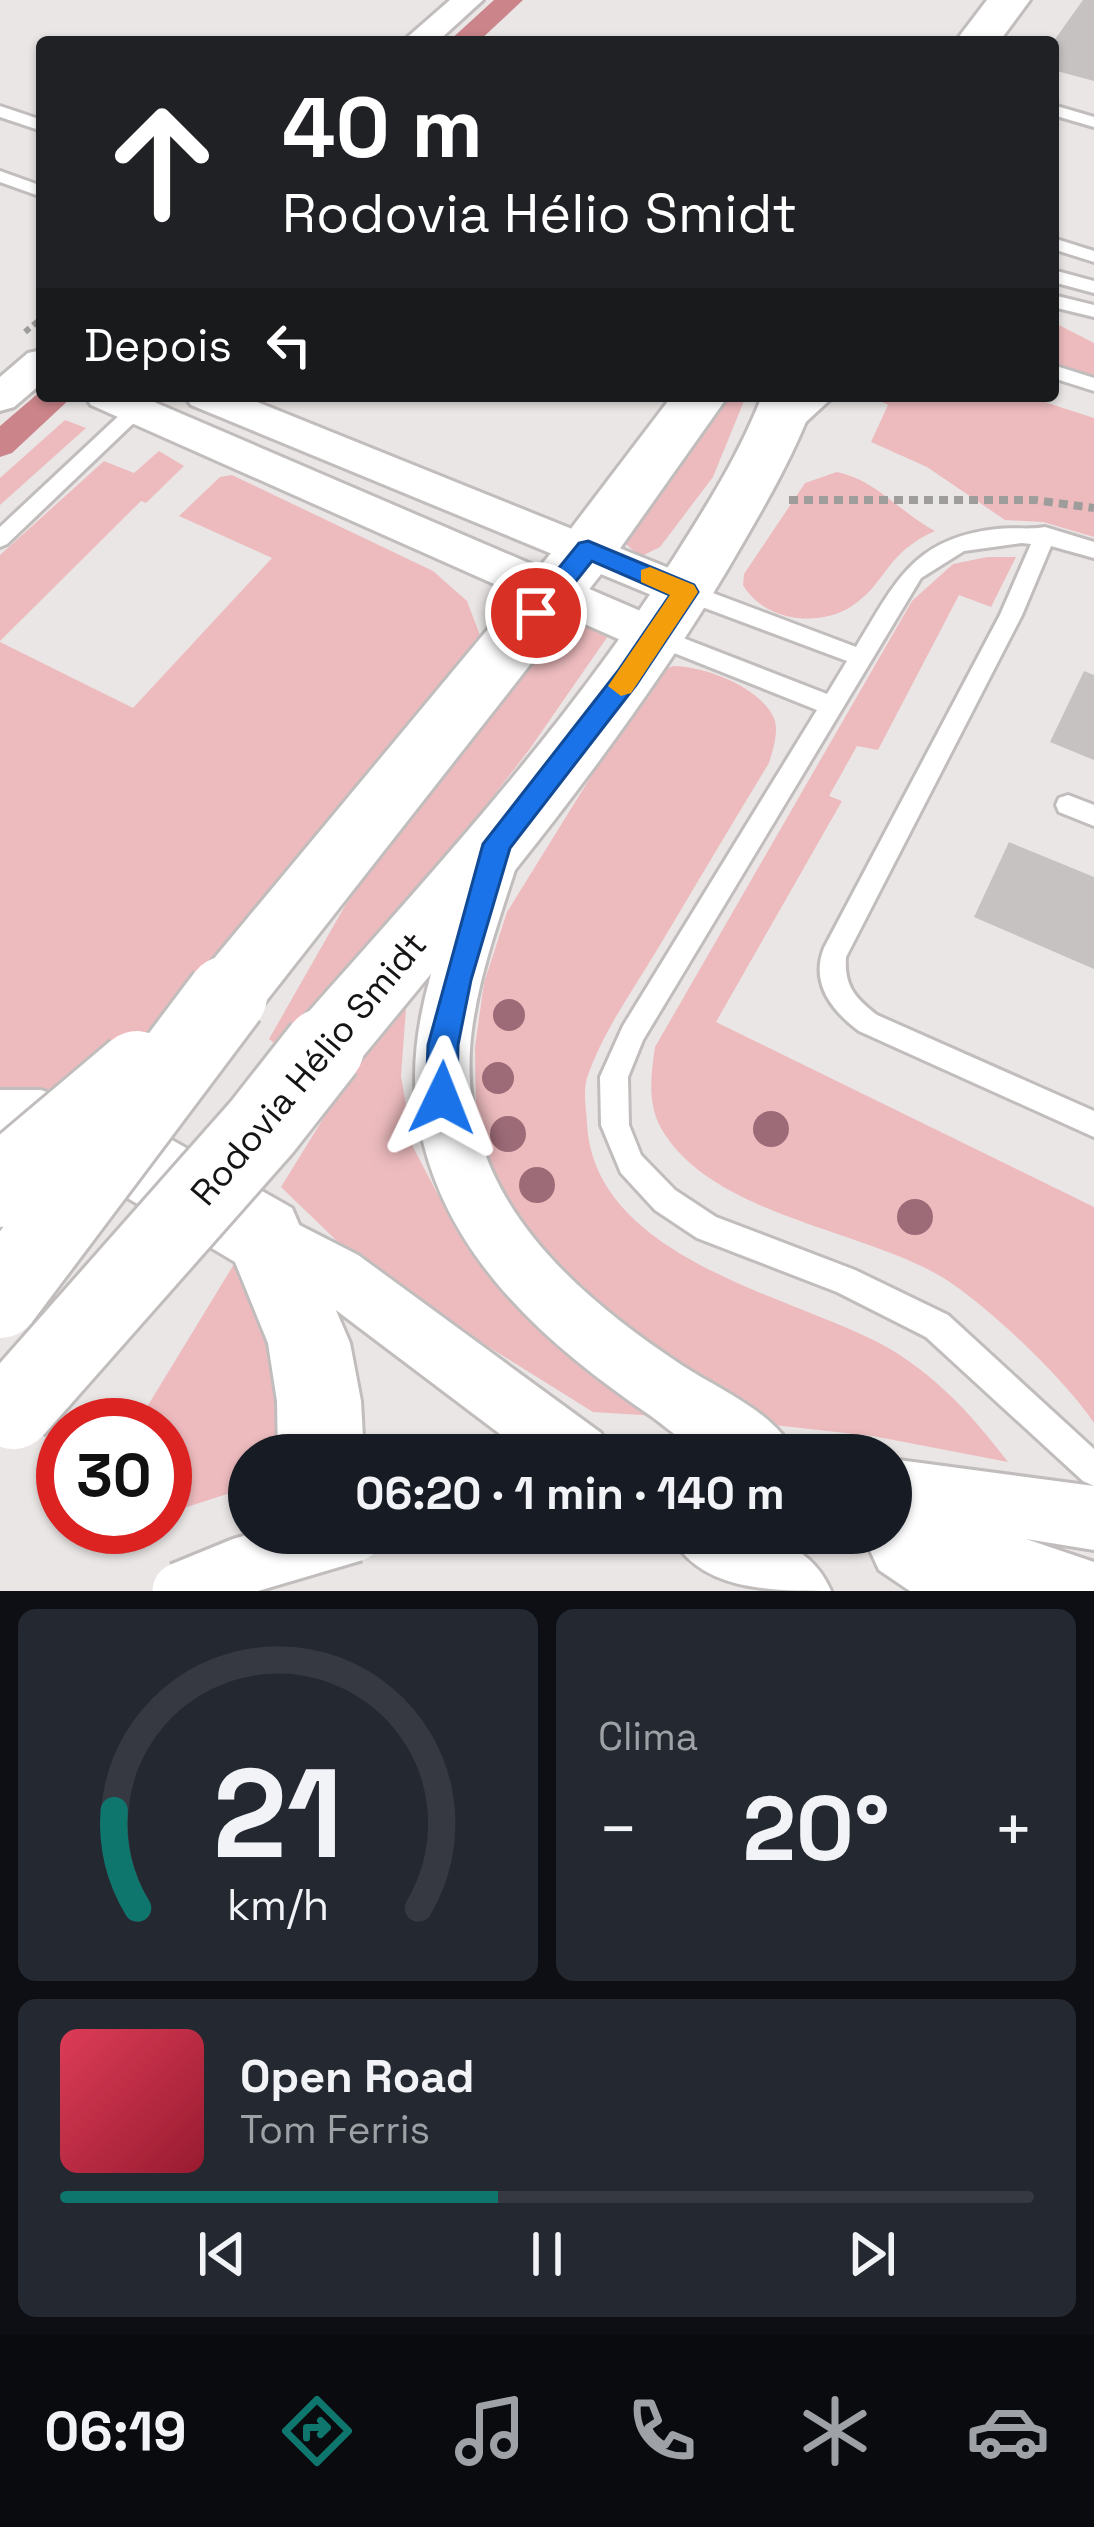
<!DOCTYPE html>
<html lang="pt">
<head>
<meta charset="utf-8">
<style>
  body { margin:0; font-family:"Space Grotesk",sans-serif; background:#242831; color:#f1f3f6; height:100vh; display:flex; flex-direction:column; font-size:45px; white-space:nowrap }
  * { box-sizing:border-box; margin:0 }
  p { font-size:39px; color:#9ea1a6 }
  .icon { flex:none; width:66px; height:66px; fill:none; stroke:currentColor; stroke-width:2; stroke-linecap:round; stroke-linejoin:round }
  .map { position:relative; height:1591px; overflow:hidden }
  .drawer { display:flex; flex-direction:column; gap:18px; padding:18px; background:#0d0f14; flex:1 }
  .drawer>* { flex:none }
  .hud { position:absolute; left:36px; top:36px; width:1023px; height:366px; border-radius:12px; box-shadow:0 3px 9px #0004; background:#202124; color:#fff; overflow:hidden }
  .speed { position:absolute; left:36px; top:1398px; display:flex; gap:24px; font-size:60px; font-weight:700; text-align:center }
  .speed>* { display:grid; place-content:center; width:156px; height:156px; border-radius:50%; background:#171b24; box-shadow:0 3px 9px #0004; line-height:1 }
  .speed .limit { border:18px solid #d22; background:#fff; color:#111 }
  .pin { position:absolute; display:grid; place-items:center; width:102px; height:102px; color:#fff; margin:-51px; border:6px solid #fff; border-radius:50%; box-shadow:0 3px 12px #0007 }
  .me { position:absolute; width:132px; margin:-66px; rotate:2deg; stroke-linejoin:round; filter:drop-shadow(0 0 9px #0008) }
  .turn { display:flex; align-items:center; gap:42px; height:252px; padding:0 48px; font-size:54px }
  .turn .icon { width:156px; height:156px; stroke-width:2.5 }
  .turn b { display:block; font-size:84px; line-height:102px }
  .then { display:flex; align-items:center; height:114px; padding:0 48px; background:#0003; gap:24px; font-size:45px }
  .big { font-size:90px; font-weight:700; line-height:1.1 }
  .drawer .card { flex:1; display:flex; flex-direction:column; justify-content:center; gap:18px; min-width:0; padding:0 42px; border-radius:18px; background:#242831 }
  .drawer .dial { align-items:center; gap:0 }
  .dial svg { height:312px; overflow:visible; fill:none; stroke:#363941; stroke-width:7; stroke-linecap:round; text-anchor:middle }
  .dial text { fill:#f1f3f6; stroke:none }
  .song { display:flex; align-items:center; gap:36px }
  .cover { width:144px; height:144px; border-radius:18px; background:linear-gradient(135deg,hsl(350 70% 55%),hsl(350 70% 35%)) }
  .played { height:12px; border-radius:6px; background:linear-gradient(90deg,#0f766e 45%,#363941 45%) }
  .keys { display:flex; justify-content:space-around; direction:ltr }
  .heat { display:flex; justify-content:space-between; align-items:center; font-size:66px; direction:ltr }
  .drawer .tiles { flex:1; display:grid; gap:18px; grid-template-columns:1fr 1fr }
  .card:last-child { grid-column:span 2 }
  .trip { position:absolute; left:228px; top:1434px; width:684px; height:120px; border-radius:60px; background:#171b24; box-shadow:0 3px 9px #0004; font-weight:700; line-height:120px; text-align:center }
  .tab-bar { display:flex; height:192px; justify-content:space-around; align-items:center; background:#090b0e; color:#9ea1a6 }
  .tab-bar .icon { width:84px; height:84px }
  .tab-bar .selected { color:#0f766e }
  .tab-bar b { font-size:54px; color:#f1f3f6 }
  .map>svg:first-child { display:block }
</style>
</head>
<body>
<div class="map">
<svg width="1094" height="1591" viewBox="0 0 1094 1591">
  <rect width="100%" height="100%" fill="#eae6e6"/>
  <path fill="#edbbbe" d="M 1053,322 L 1094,343 L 1094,377 L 1053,363 Z
    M 723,396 L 746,396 L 713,477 L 660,547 L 640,557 L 624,542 Z
    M 871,396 L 1026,396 L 1094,418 L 1094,537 L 1043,522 L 1005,520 L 927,467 L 871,442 L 888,405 Z
    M 65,420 L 86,428 L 0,505 L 0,478 Z
    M 159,451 L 184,466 L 146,503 L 141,501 L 0,641 L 0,555 L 104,461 L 134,473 Z
    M 837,472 C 878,481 899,512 935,531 C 884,554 888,582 852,606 C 818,628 764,621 743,585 L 744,574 L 805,483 Z
    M 232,475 L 433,571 L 467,601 L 481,638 L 208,984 L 77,1102 L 0,1092 L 0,642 L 133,708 L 272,558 L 179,516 L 220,477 Z
    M 987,557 L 1016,557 L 991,607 L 959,595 L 878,750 L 857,746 L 829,796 L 842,801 L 716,1022 L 1094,1207 L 1094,1423 C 1066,1380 986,1304 942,1277 C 861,1229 710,1215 661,1128 C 647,1103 651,1075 655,1047 L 912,601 L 953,564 Z
    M 577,613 L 603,624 L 608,636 L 529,750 L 396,922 L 278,1046 L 269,1039 L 346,904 L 553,623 Z
    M 673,666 C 703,666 758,686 773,716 C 780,730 773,749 769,763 C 731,825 694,888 657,950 C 632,992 603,1031 587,1078 C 583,1091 586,1108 587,1123 C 593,1252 773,1292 867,1337 C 926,1364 970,1412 1008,1462 L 873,1436 L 727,1420 L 554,1269 L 513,1217 L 487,1157 L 476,1103 L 475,1047 L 484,983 L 507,912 L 647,686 L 658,672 Z
    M 408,981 L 401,1076 L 413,1147 L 458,1233 L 523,1311 L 657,1416 L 593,1412 L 420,1304 L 340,1244 L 281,1187 Z
    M 242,1251 L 282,1299 L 294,1455 L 249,1455 L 249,1487 L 165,1514 L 165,1425 L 136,1425 Z"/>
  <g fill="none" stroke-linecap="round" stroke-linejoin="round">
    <path fill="#ca848a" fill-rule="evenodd" d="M 494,0 L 523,0 L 478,42 L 448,42 Z
      M 42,390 L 42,396 L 73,396 L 12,453 L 0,457 L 0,426 Z"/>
  </g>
  <path fill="#c6c2c2" d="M 1083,0 L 1094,0 L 1094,81 L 1053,70 L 1053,42 Z
    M 1084,671 L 1094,675 L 1094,760 L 1050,742 Z
    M 1009,842 L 1094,877 L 1094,969 L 974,917 Z"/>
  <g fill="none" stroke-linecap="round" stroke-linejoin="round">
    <defs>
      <path id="lane" d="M 1053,105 L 1094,117 L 1094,127 L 1053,115 Z
        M 0,106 L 42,120 L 42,131 L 0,117 Z
        M 0,171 L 42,186 L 42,197 L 0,182 Z
        M 1053,238 L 1094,251 L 1094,262 L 1053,249 Z
        M 1053,270 L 1094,281 L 1094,293 L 1053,282 Z
        M 1053,295 L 1094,305 L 1094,317 L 1053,307 Z
        M 1053,365 L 1094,378 L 1094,391 L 1053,378 Z
        M 140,396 L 162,396 L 7,544 L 0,547 L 0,527 Z
        M 812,396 L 834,396 L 796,431 L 782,431 L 782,421 Z
        M 1045,527 L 1094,542 L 1094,558 L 1051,546 L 1022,615 L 846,957 C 844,986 855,998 877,1015 L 1094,1111 L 1094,1137 L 859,1031 C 832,1011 810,983 824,948 L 1000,615 L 1031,544 L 1022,543 L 964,551 L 921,578 L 643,1040 L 628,1077 L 629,1125 L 641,1155 L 675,1190 L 716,1217 L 855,1270 L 948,1315 L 1094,1449 L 1094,1486 L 1083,1481 L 926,1337 L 837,1292 L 697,1238 L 655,1210 L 621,1173 L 601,1125 L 600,1077 L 623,1026 L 817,710 L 649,643 L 646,637 L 649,631 L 665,631 L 827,694 L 847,661 L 678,598 L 675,592 L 678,586 L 694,586 L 856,647 C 895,583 913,538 997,529 C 1013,527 1029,530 1045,527 Z
        M 1068,795 L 1094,805 L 1094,826 L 1059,812 L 1056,805 L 1059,798 Z"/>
      <path id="street" d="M 450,0 L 483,0 L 437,42 L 402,42 Z
        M 42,350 L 42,383 L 14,407 L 0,411 L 0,377 L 28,353 Z
        M 85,396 L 140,396 L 673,625 L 679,637 L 673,649 L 657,654 L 641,649 L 91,405 Z
        M 185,396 L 242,396 L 701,581 L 708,592 L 701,603 L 686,608 L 671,603 L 191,405 Z
        M 495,834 L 512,840 L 520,854 C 503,909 482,964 473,1022 C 448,1182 561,1285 683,1366 C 720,1390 778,1414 795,1455 C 769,1455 739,1459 713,1455 C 693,1452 668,1428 651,1416 C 546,1345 442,1254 419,1122 C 402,1029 443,940 470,854 L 478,840 Z
        M 264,1207 L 358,1255 L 601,1433 L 610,1455 L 528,1455 L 316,1295 L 244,1255 L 235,1235 L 244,1215 Z
        M 891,1459 L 1094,1486 L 1094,1550 L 1026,1539 L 1094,1562 L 1094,1591 L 910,1591 L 879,1570 L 862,1533 L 891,1533 Z
        M 670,1533 C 730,1533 803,1525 831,1591 C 771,1591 697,1591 670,1533 Z"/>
      <path id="primary" d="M 987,0 L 1030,0 L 999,42 L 955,42 Z
        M 672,396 L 728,396 L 609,564 L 252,1019 L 227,1028 L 202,1019 L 191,996 L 202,973 L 567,534 Z
        M 762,396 L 816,396 C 794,457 761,512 729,567 C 621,749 484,909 350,1072 L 324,1081 L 298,1072 L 287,1048 L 298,1024 C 430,874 568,726 675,556 C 708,504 740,453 762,396 Z
        M 0,1090 L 41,1090 L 149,1127 L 292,1208 L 350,1343 L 361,1401 L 364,1455 L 278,1455 L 277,1401 L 268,1343 L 235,1262 L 99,1181 L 41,1160 L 0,1160 Z"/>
    </defs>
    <use href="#lane" stroke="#c2bdbd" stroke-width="6"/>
    <use href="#street" stroke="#c2bdbd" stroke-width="6"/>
    <use href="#primary" stroke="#c2bdbd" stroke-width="6"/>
    <path stroke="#9f9c9c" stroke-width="6" stroke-dasharray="6 4.5" stroke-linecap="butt" d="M 25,332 L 42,318"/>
    <path stroke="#9f9c9c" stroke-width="8" stroke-dasharray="9 6" stroke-linecap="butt" d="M 789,500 L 1035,500 L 1094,508"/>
    <use href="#lane" fill="#fff" fill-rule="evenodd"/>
    <use href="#street" fill="#fff" fill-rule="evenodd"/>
    <use href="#primary" fill="#fff" fill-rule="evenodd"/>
    <defs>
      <path id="street-bridge" d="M 181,1591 L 242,1566 L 354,1533"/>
      <path id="primary-bridge" d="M 0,1187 L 137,1071
        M 0,1298 L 227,996
        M 13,1409 L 262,1127 L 324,1048"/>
    </defs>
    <use href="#street-bridge" stroke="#c2bdbd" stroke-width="63" stroke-linecap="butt"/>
    <use href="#primary-bridge" stroke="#c2bdbd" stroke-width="86" stroke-linecap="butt"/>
    <use href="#street-bridge" stroke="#fff" stroke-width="57"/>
    <use href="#primary-bridge" stroke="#fff" stroke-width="80"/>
  </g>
  <g fill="#9d6b78">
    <circle cx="509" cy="1015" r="16"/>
    <circle cx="498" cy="1078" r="16"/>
    <circle cx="771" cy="1129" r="18"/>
    <circle cx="508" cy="1134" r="18"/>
    <circle cx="537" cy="1185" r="18"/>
    <circle cx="915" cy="1217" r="18"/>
  </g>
  <path fill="#1a73e8" stroke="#114b97" stroke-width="3" d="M 588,541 L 694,585 L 698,592 L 636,685 L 510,848 L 471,980 L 458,1045 L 457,1098 L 453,1108 L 442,1113 L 431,1108 L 426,1098 L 428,1045 L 483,844 L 618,671 L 670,595 L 592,561 L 545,620 L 527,620 L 524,613 L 527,607 L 579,543 Z"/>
  <path fill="#f59e0b" d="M 650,567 L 694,585 L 698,592 L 631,693 L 621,696 L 608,686 L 670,595 L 641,582 L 641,570 Z"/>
  <g text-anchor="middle" stroke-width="12" stroke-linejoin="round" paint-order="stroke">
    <g font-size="36" fill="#161414" stroke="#fff">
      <text transform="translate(308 1068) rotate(-50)" y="13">Rodovia Hélio Smidt</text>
    </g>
  </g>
</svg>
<div class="speed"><div class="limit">30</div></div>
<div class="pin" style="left:536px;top:613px;background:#d93025"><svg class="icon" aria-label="arrive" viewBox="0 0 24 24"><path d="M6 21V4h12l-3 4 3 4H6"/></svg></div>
<svg class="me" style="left:442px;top:1098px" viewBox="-20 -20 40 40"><path d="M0-17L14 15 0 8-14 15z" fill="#1a73e8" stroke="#fff" stroke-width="4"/></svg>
<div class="trip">06:20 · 1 min · 140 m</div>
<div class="hud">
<div class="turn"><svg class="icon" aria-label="ahead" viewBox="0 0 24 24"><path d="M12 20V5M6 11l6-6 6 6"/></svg><div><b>40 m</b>Rodovia Hélio Smidt</div></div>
<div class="then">Depois<svg class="icon" aria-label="left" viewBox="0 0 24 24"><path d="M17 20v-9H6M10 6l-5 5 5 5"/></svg></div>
</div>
</div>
<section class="drawer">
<div class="tiles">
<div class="card dial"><svg viewBox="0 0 100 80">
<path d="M14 69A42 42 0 1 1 86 69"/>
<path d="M14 69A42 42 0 0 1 8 44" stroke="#0f766e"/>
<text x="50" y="56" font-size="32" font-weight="700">21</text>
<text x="50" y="72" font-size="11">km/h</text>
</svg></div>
<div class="card"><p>Clima</p>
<div class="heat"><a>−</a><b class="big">20°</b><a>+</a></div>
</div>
<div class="card">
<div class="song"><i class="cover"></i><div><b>Open Road</b><p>Tom Ferris</p></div></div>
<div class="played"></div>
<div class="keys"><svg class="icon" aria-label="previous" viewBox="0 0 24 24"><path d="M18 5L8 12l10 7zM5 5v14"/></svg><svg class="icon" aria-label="pause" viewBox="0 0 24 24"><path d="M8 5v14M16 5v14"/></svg><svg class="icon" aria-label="next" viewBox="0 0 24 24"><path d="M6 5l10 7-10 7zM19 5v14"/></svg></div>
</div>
</div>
</section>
<nav class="tab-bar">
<b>06:19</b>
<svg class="icon selected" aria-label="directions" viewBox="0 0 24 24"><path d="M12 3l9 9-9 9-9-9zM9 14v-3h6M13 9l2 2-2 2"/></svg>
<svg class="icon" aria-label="music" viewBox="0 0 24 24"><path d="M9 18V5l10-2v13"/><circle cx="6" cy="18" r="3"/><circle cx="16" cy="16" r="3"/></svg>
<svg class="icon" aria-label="phone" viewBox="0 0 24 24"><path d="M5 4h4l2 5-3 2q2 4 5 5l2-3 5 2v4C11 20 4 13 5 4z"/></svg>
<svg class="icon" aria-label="climate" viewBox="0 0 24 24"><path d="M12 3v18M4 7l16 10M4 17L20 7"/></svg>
<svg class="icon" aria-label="car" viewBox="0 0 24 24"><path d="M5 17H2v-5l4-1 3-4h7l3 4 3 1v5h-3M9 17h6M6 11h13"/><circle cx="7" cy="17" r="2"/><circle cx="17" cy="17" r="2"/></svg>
</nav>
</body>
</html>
